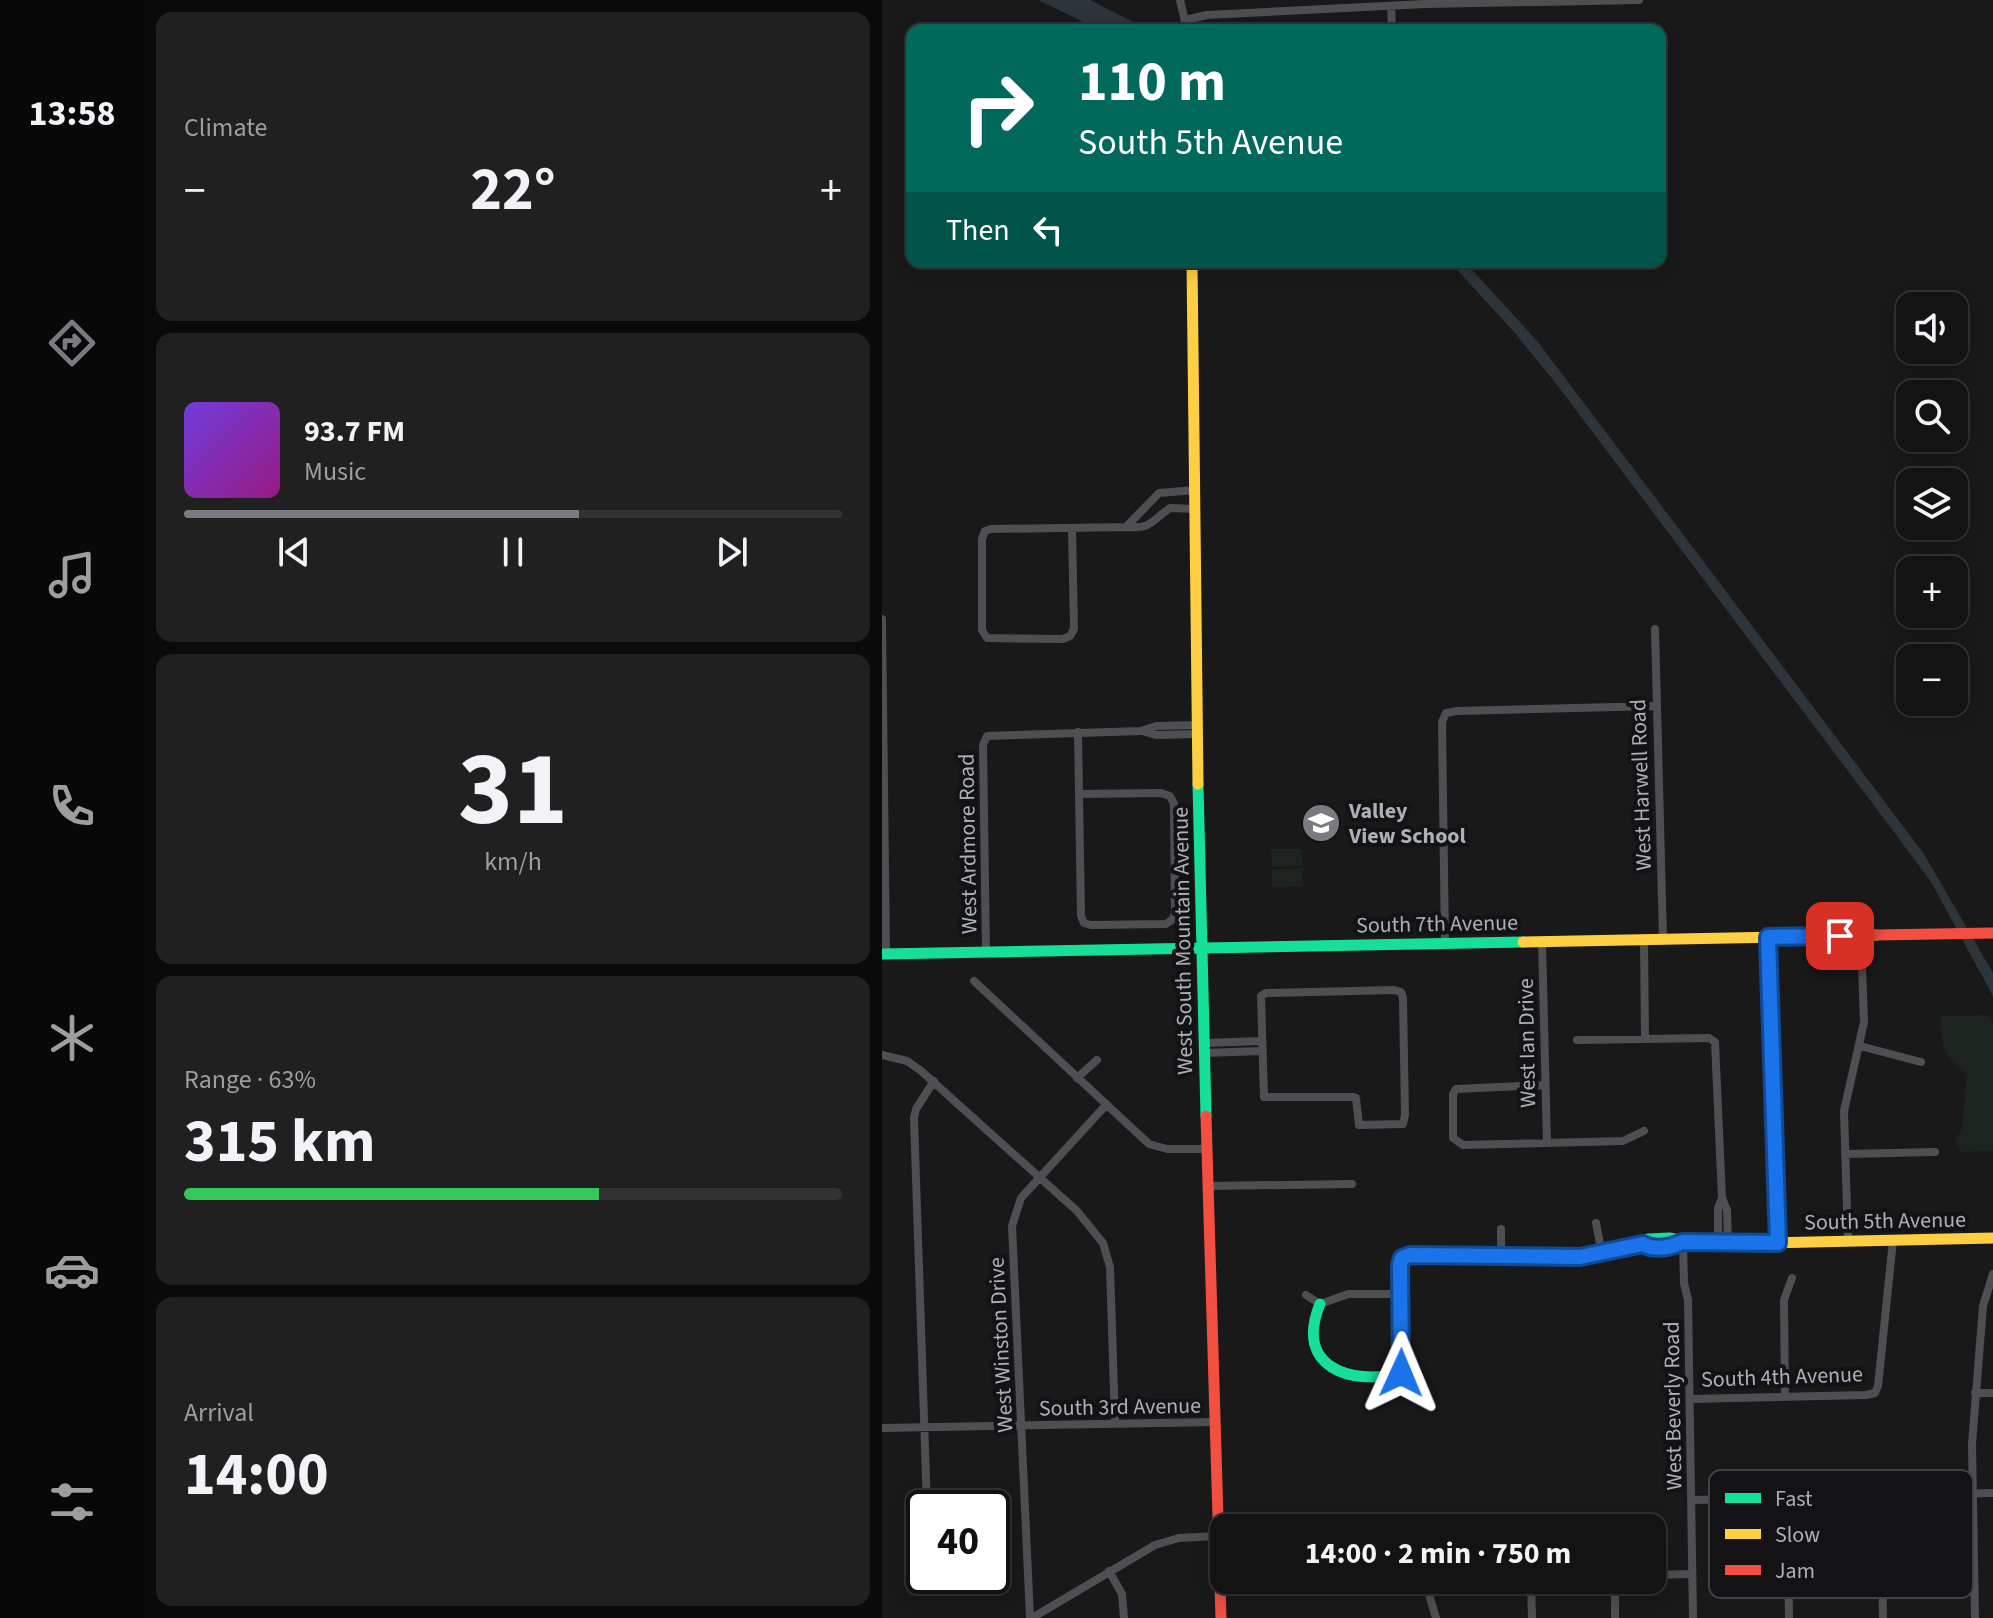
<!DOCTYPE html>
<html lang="en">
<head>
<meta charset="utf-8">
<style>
  body { margin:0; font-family:"Source Sans 3",sans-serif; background:#202021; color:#f1f3f6; height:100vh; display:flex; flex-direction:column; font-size:30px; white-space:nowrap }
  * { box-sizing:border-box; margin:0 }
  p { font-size:26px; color:#9d9ea0 }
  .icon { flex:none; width:44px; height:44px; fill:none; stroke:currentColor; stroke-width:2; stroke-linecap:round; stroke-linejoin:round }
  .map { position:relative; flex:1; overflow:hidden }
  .details { display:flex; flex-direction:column; gap:12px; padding:12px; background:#0a0a0a; width:738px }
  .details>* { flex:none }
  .banner { position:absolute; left:24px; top:24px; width:760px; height:244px; border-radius:16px; box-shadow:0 4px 20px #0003,0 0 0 2px #323233; background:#00695c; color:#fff; overflow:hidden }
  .tools { position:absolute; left:1014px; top:292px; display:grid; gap:16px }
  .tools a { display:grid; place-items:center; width:72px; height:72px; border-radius:16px; background:#131313; box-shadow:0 4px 20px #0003,0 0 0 2px #323233; font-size:40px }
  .speed { position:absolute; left:24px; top:1490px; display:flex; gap:16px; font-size:40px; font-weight:700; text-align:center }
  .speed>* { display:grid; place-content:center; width:104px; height:104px; border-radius:50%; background:#131313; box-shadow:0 4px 20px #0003,0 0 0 2px #323233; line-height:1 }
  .speed .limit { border:4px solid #111; border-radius:12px; background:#fff; color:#111 }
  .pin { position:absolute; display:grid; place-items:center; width:68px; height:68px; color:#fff; margin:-34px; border-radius:16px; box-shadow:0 4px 12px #0006 }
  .me { position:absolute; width:88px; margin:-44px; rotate:1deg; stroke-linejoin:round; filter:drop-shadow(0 0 6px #0008) }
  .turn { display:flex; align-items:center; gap:28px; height:168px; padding:0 40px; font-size:36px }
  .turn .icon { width:104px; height:104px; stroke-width:2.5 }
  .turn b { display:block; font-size:56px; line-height:68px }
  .then { display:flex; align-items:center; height:76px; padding:0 40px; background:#0003; gap:16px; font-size:30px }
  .big { font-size:60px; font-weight:700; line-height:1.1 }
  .details .card { flex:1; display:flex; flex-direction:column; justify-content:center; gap:12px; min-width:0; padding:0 28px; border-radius:16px; background:#202021 }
  .details .dial { align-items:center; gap:0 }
  .dial b { font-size:104px; line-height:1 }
  .song { display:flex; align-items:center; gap:24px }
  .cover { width:96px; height:96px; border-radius:12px; background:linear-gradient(135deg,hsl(260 70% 55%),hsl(310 70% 35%)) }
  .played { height:8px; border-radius:4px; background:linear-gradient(90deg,#797b81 60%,#323233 60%) }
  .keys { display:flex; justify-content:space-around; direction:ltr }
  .heat { display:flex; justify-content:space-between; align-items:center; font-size:44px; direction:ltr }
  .charge { height:12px; border-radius:6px; background:linear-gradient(90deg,#34c759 63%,#323233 0) }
  .trip { position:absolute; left:328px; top:1514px; width:456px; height:80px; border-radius:16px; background:#131313; box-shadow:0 4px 20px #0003,0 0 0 2px #323233; font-weight:700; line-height:80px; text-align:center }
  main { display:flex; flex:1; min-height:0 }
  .dock { display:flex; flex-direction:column; width:144px; justify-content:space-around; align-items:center; background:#080808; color:#9d9ea0 }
  .dock .icon { width:56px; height:56px }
  .dock .current { color:#797b81 }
  .dock b { font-size:36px; color:#f1f3f6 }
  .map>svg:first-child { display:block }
</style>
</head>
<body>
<main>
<nav class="dock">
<b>13:58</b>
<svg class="icon current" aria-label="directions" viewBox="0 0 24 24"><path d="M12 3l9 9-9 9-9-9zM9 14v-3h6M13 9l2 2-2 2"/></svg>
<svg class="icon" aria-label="music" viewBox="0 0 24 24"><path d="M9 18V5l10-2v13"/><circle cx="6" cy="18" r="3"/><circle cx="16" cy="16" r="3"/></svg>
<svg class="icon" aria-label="phone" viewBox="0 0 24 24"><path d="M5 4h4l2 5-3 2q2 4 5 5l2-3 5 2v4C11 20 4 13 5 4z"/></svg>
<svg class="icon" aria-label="climate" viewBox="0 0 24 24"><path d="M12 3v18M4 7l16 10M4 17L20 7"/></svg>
<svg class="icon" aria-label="car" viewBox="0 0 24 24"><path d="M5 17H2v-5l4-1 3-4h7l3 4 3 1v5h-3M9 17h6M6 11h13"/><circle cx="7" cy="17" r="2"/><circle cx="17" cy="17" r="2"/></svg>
<svg class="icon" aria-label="filters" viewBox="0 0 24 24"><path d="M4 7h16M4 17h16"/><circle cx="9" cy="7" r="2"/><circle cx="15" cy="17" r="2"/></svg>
</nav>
<section class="details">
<div class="card"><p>Climate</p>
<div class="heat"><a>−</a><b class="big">22°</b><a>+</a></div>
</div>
<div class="card">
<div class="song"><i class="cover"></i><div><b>93.7 FM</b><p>Music</p></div></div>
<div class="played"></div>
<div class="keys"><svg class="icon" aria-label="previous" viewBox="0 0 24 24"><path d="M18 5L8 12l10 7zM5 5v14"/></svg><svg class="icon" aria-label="pause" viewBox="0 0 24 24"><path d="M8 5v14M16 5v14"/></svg><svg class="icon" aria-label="next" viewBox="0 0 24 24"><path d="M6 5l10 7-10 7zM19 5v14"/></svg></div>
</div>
<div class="card dial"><b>31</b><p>km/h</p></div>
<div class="card"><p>Range · 63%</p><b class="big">315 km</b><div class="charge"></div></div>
<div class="card"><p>Arrival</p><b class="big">14:00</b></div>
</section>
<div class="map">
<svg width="1111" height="1618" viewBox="0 0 1111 1618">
  <rect width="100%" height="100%" fill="#191919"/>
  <path fill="#1d231e" d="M 389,849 L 420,849 L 420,866 L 390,867 Z
    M 420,868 L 421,886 L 390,887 L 390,869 Z
    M 1106,1015 L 1111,1023 L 1111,1151 L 1078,1152 L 1073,1137 L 1079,1133 L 1085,1075 C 1058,1051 1060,1051 1059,1016 Z"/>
  <path fill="#2d343a" d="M 156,0 L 208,0 L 267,30 L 218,30 Z
    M 568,262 L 583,262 L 656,342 L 1042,854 L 1111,973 L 1111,996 L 1049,882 L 1009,828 L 672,381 L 632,332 Z"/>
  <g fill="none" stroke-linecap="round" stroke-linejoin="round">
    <path stroke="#4e4f52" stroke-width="8" d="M 298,0 L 305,30
      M 509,6 L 510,30
      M 303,20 L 325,15 L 543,4 L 757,0
      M 244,527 L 277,493 L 313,490
      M 190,528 L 192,629 L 188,636 L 181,639 L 105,638 L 100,630 L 100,539 L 103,531 L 109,529 L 244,527 C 270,529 269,521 288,508 L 313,509
      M 0,619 L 4,954
      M 773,629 L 781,939
      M 260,731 L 274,735 L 316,734
      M 196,732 L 199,916 L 202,923 L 209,925 L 284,924 L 290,920 L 293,913 L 292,804 L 288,796 L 279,793 L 197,794
      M 886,937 L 896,1243
      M 762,940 L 763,1039
      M 660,941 L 665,1143
      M 563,943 L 560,722 L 564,713 L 575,711 L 774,706
      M 104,952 L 101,745 L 105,736 L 259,731 L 274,726 L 316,725
      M 92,981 L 267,1144 L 285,1149 L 325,1149
      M 512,990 L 519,992 L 521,998 L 523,1115 L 521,1124 L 477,1125 L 474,1098 L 470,1097 L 382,1097 L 379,996 L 384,993 Z
      M 695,1040 L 827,1038 L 833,1042 L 840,1198 L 836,1208 L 836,1242
      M 322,1043 L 379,1041
      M 978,1046 L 1039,1062
      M 322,1053 L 379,1051
      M 0,1055 L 25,1061 L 38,1070 L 195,1211 L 221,1243 L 228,1267 L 233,1423
      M 195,1078 L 215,1060
      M 663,1085 L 574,1089 L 571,1094 L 571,1138 L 581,1145 L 741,1141 L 762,1131
      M 963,1154 L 1053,1152
      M 325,1186 L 470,1184
      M 840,1198 L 845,1210 L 846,1244
      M 714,1223 L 720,1254
      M 966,1241 L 962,1111 L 982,1022 L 979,935
      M 761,1244 C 773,1251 789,1247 801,1242 L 802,1283 L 806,1300 L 811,1618
      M 619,1256 L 619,1229
      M 424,1295 L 438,1304 L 466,1294 L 519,1294
      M 1093,1393 L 1111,1393
      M 903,1396 L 902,1300 L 910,1278
      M 808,1399 L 984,1395 L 993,1393 L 996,1386 L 1011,1240
      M 0,1428 L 334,1422
      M 999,1495 L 1001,1618
      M 905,1498 L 907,1618
      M 810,1500 L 1111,1493
      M 45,1508 L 32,1118 L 34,1109 L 52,1081
      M 227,1571 L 240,1594 L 242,1618
      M 770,1575 L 809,1574
      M 649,1580 L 650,1618
      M 733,1580 L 733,1618
      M 543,1581 L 554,1618
      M 520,1586 L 548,1580
      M 148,1618 L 130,1226 L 139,1198 L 224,1105
      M 150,1618 L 273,1545 L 297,1538 L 336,1536
      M 1093,1618 L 1090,1444 L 1101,1306 L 1111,1274"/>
    <path stroke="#16e098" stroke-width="11" d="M 316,784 L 324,1116
      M 0,954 L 641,942
      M 438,1304 C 412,1367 468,1386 519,1373 L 520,1258 L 528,1255 L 698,1257 L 761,1244 L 766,1239 L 787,1238 L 809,1242"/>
    <path stroke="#ffcf43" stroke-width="11" d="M 310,262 L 316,784
      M 641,942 L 995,935
      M 809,1242 L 846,1244 L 1111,1238"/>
    <path stroke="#f24e42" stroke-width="11" d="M 995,935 L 1111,933
      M 324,1116 L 339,1618"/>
  </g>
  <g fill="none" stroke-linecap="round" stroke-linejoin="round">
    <defs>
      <path id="route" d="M 519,1373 L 518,1265 L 520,1258 L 528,1255 L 698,1257 L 761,1244 C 773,1251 789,1247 801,1242 L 896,1243 L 886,937 L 958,936"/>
    </defs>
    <use href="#route" stroke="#114b97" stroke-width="20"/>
    <use href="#route" stroke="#1a73e8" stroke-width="14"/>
  </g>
  <defs>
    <symbol id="school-disc" viewBox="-11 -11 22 22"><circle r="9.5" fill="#797b81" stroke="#131315"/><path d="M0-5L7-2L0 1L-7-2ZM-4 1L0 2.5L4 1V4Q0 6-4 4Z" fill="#fff"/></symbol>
  </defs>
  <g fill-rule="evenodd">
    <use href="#school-disc" x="417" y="801" width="44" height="44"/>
  </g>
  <g text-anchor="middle" stroke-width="8" stroke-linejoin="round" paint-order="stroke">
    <g font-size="22" fill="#acb0b9" stroke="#131315">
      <text transform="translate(758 785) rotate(-92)" y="8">West Harwell Road</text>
      <text transform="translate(85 844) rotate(-91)" y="8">West Ardmore Road</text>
      <text transform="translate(555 923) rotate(-1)" y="8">South 7th Avenue</text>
      <text transform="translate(300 941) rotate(-91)" y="8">West South Mountain Avenue</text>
      <text transform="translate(644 1043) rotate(-91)" y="8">West Ian Drive</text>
      <text transform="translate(1003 1220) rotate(-1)" y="8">South 5th Avenue</text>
      <text transform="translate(118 1345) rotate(-93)" y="8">West Winston Drive</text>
      <text transform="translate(900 1376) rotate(-2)" y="8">South 4th Avenue</text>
      <text transform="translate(238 1406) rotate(-1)" y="8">South 3rd Avenue</text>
      <text transform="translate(790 1406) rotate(-91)" y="8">West Beverly Road</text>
    </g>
    <g font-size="22" font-weight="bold" fill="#acb0b9" stroke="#131315" text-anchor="start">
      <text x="467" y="818">Valley<tspan x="467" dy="25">View School</tspan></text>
    </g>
  </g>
  <rect x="827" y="1470" width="264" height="128" rx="12" fill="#131315" stroke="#414246" stroke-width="2"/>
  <rect x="843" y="1493" width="36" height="10" fill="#16e098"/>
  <rect x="843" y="1529" width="36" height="10" fill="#ffcf43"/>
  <rect x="843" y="1565" width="36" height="10" fill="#f24e42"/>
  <g font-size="22" fill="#acb0b9">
    <text x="893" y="1506">Fast</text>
    <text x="893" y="1542">Slow</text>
    <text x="893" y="1578">Jam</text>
  </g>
</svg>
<div class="tools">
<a><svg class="icon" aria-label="sound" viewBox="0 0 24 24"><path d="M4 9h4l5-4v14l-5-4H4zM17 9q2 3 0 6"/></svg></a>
<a><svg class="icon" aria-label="search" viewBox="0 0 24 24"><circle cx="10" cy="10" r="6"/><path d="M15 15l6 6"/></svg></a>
<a><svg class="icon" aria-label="layers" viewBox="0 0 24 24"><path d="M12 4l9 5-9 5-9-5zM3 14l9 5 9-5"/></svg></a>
<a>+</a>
<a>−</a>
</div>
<div class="speed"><div class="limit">40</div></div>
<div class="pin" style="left:958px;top:936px;background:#d93025"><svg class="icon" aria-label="arrive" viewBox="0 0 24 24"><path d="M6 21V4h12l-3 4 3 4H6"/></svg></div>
<svg class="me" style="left:519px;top:1373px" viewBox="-20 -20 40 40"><path d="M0-17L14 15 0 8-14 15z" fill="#1a73e8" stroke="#fff" stroke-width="4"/></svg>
<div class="trip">14:00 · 2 min · 750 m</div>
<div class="banner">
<div class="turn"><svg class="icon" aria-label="right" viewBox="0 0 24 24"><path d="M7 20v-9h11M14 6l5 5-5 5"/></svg><div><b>110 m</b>South 5th Avenue</div></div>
<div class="then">Then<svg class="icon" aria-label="left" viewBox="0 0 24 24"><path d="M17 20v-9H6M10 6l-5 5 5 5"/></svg></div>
</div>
</div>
</main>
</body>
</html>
